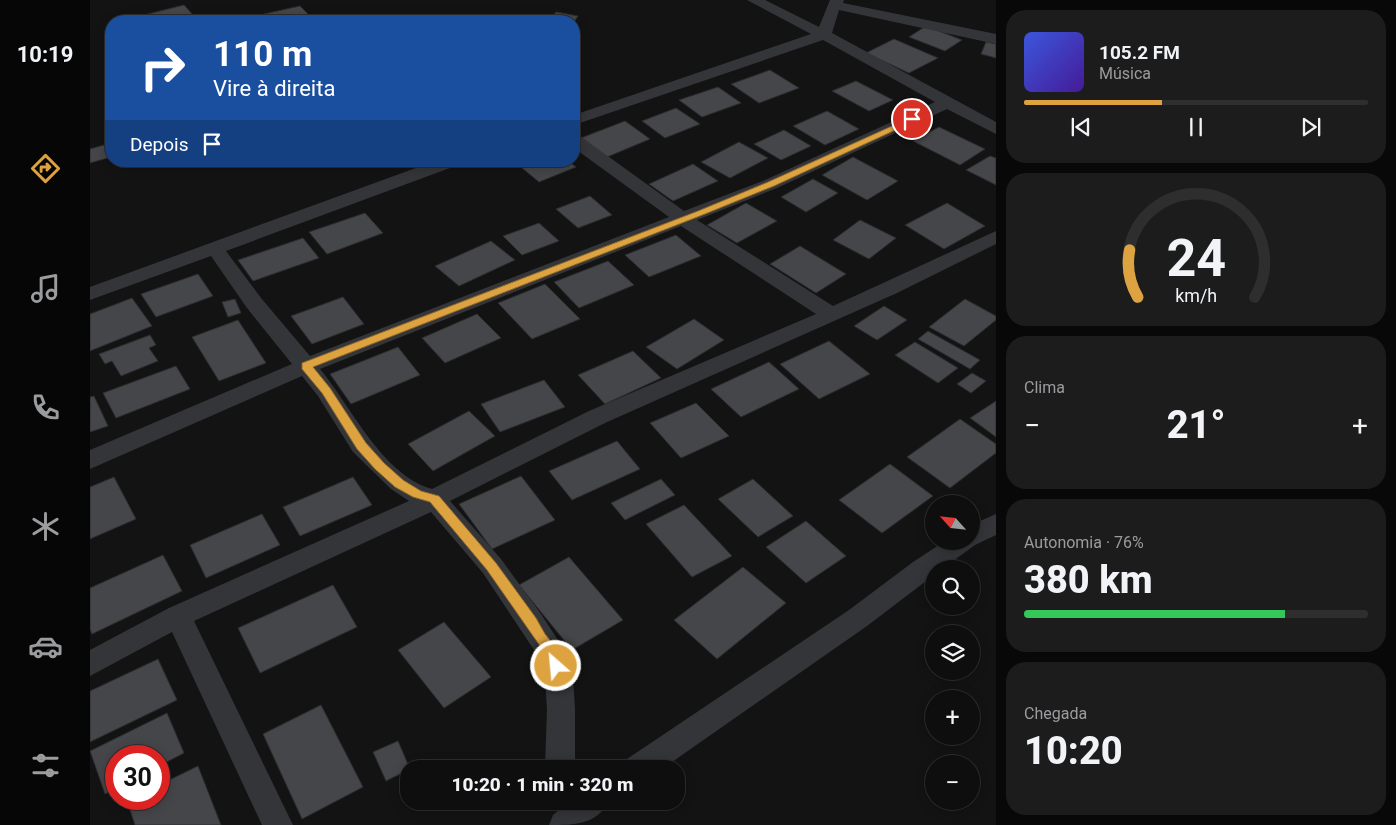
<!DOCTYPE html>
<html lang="pt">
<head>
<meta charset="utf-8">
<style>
  body { margin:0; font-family:Roboto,sans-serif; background:#1c1c1d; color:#f1f3f6; height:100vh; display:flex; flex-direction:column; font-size:19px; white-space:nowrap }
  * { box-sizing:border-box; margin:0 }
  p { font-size:16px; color:#9b9c9e }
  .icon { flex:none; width:28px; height:28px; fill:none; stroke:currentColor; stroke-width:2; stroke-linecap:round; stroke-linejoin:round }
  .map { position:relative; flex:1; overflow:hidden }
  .details { display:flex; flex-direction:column; gap:10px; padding:10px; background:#080808; width:400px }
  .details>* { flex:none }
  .top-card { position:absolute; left:15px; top:15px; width:475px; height:152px; border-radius:20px; box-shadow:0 2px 12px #0003,0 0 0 1px #2e2e2f; background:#1a4fa0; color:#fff; overflow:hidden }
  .needle { width:32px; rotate:297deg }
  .controls { position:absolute; left:835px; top:495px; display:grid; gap:10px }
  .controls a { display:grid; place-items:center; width:55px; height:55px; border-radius:50%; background:#0e0e0f; box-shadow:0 2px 12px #0003,0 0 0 1px #2e2e2f; font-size:25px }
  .speed { position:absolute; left:15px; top:745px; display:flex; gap:10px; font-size:25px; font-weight:700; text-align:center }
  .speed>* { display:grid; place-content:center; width:65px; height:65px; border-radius:50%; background:#0e0e0f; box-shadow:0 2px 12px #0003,0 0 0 1px #2e2e2f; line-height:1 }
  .speed .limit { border:8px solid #d22; background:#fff; color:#111 }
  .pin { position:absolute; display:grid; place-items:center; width:42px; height:42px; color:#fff; margin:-21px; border:2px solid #fff; border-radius:50%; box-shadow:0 1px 5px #0007 }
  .me { position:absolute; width:55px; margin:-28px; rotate:333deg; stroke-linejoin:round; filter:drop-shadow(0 0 4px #0008) }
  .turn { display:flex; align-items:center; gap:18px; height:105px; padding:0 25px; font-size:22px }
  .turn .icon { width:65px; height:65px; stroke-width:2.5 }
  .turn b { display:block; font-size:35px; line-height:42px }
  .then { display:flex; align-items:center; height:48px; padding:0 25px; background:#0003; gap:10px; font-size:19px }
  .big { font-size:38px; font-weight:800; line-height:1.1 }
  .details .tile { flex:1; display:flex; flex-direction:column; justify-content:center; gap:8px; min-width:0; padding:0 18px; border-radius:20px; background:#1c1c1d }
  .details .dial { align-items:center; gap:0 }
  .dial svg { height:130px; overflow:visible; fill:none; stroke:#2e2e2f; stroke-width:7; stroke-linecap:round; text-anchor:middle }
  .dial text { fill:#f1f3f6; stroke:none }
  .song { display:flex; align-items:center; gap:15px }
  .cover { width:60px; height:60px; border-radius:8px; background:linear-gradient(135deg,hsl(230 70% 55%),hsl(260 70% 35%)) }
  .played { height:5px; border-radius:2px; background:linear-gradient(90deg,#dea341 40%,#2e2e2f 40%) }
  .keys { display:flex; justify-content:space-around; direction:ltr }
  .heat { display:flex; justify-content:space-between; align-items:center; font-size:28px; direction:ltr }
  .charge { height:8px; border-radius:4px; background:linear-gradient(90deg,#34c759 76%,#2e2e2f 0) }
  .trip { position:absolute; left:310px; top:760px; width:285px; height:50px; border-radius:20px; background:#0e0e0f; box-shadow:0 2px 12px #0003,0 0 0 1px #2e2e2f; font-weight:800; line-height:50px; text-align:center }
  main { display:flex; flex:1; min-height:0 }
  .dock { display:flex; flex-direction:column; width:90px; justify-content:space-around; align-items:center; background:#060606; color:#9b9c9e }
  .dock .icon { width:35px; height:35px }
  .dock .on { color:#dea341 }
  .dock b { font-size:22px; color:#f1f3f6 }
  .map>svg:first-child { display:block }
</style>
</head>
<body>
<main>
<nav class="dock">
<b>10:19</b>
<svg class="icon on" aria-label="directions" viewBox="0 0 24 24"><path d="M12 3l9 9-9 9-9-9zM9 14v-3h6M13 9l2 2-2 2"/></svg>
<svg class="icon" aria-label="music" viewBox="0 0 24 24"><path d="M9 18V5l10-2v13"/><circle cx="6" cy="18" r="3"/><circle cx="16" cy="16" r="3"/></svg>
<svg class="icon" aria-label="phone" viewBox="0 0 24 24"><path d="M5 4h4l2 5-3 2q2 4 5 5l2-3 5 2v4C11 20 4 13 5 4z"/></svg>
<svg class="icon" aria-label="climate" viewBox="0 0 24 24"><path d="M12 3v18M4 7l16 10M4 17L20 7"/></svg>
<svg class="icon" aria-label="car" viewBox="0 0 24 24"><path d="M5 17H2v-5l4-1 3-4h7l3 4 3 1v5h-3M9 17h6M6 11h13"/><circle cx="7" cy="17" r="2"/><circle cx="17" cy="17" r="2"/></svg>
<svg class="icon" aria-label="filters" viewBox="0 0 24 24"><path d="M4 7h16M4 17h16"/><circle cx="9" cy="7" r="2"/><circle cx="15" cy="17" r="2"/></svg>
</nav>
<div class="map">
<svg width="906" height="825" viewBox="0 0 906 825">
  <rect width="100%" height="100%" fill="#131314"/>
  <path fill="#454649" stroke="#2d2d30" d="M 94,5 L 104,16 L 84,21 L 30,21 Z
    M 210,6 L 220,16 L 198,21 L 181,21 L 174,14 Z
    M 466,12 L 488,16 L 484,22 L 459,21 Z
    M 836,26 L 872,40 L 855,51 L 819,37 Z
    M 804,39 L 848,58 L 819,73 L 776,53 Z
    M 896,42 L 906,44 L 906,58 L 891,54 Z
    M 680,70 L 709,88 L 669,103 L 641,84 Z
    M 766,81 L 803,100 L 779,111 L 742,91 Z
    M 628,87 L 651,103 L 612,117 L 589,100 Z
    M 586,108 L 610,124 L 575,138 L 552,121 Z
    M 737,111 L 769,129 L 735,145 L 703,126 Z
    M 535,121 L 560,139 L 517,157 L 491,138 Z
    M 849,127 L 895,149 L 870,165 L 823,141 Z
    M 694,130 L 721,146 L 691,160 L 664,144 Z
    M 649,142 L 678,158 L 640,178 L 611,162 Z
    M 21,143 L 21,157 L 0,163 L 0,149 Z
    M 900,156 L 906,158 L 906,185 L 876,170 Z
    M 763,157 L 808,181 L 777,200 L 732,175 Z
    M 431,161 L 478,161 L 486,167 L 449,182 L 426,163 Z
    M 603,164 L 628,181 L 583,201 L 559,184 Z
    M 723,179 L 748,193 L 716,212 L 691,197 Z
    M 500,196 L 522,215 L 488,228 L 466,209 Z
    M 656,203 L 687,221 L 647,243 L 617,225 Z
    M 857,203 L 895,226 L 854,249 L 815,225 Z
    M 275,213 L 293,233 L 237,254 L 219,232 Z
    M 770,220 L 806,238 L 779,259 L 743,240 Z
    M 449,223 L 469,241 L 432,255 L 413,236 Z
    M 586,235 L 611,256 L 559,277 L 535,255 Z
    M 213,238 L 229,258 L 163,281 L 148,260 Z
    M 401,241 L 425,260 L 369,286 L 345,266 Z
    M 710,246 L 756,274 L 726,293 L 680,264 Z
    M 518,261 L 544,285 L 489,308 L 464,282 Z
    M 108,274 L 123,296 L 66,317 L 51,294 Z
    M 455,284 L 490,319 L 442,339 L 408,303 Z
    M 253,297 L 274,324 L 222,344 L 201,316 Z
    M 42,298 L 62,326 L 0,351 L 0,314 Z
    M 145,299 L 151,313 L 138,317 L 132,302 Z
    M 875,299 L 906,316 L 906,320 L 874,346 L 839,327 Z
    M 794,306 L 817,320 L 787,340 L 764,326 Z
    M 387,314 L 411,338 L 355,363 L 332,338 Z
    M 604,319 L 634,340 L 587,369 L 556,347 Z
    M 148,320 L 176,363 L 129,381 L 102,337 Z
    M 838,331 L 890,360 L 880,369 L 828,339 Z
    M 60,335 L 66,345 L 59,348 L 68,361 L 31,376 L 22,361 L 15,364 L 9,354 Z
    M 739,341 L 780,374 L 729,399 L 690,364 Z
    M 825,342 L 868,368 L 848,383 L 805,355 Z
    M 308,347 L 330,375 L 261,404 L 240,374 Z
    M 543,351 L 571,378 L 515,404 L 488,375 Z
    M 679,362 L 709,389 L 651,417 L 621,389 Z
    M 86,366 L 100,389 L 26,418 L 13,393 Z
    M 882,373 L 896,381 L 881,393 L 867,384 Z
    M 454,380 L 475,407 L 410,432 L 391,404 Z
    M 4,396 L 18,426 L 0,432 L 0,397 Z
    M 906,401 L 906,437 L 880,418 Z
    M 606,403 L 639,436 L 591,458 L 560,423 Z
    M 379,411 L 405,436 L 343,471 L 318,444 Z
    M 870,419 L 906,444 L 906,453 L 860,488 L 817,457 Z
    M 527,441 L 550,469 L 482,500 L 459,471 Z
    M 800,464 L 843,496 L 792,533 L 749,500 Z
    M 431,476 L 465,520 L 402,549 L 369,504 Z
    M 24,477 L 46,519 L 0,539 L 0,487 Z
    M 263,477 L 282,505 L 210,536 L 193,507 Z
    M 571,479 L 585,495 L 535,520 L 521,503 Z
    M 663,479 L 703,516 L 668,537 L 628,499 Z
    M 594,505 L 642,556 L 602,577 L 556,524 Z
    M 172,514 L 190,545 L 116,578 L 100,545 Z
    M 716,521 L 756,556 L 716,583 L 676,547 Z
    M 73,555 L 92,591 L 2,634 L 0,629 L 0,588 Z
    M 479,557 L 533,620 L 482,650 L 429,585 Z
    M 653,567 L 696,603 L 627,659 L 584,620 Z
    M 243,585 L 267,627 L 170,673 L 148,628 Z
    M 354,622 L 401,677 L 354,708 L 308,650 Z
    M 68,659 L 87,700 L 0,742 L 0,691 Z
    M 231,705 L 273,787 L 212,819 L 173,734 Z
    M 77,713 L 94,753 L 69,766 L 69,756 L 26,756 L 26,788 L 15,794 L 0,751 Z
    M 308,741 L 320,769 L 296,781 L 283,752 Z
    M 108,766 L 131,825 L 45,825 L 37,801 L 69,799 L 69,785 Z"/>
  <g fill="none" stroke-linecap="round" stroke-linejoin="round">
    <path fill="#343539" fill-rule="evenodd" d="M 657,0 L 675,0 L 729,27 L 740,0 L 754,0 L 753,3 L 906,34 L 906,44 L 749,10 L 742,33 L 906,122 L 906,134 L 857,109 L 687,188 L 607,220 L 743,306 L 906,231 L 906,244 L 807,293 L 515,423 L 360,501 L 411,559 L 451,614 L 477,654 L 483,678 L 485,709 L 485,769 L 455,769 L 457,709 L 455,678 L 450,659 L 393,573 L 341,512 L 104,621 L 203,825 L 172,825 L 82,632 L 0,676 L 0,650 L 79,608 L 319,501 L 301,489 L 263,452 L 228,396 L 212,376 L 0,469 L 0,450 L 202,364 L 157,308 L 121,256 L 0,300 L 0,287 L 345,161 L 371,161 L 368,165 L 136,251 L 171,298 L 220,356 L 579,217 L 484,148 L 484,135 L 490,136 L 594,211 L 675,180 L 845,102 L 733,40 L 484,125 L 484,115 L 721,34 ZM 591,226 L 726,314 L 499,411 L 342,489 C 292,475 261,406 230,369 Z
      M 906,514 L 906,535 L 885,545 L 852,569 L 844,569 L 844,575 L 777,626 L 572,769 L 532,769 L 537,759 L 759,610 L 823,562 L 855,541 L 881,541 L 881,525 Z
      M 480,801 L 519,801 C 506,825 485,825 459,825 L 463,815 Z"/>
  </g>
  <path fill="#dea341" stroke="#906a2a" d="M 822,117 L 826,119 L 825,121 L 684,186 L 615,214 L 223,367 L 240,388 L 276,443 L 294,463 L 313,480 L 331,491 L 349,496 L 406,563 L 446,618 L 455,634 L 468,650 L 473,666 L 471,670 L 466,672 L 461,670 L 457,656 L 397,570 L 340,502 L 323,497 L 305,487 L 285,469 L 267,449 L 232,393 L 212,369 L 212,363 L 608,211 L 678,182 Z"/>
</svg>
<div class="controls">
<a><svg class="needle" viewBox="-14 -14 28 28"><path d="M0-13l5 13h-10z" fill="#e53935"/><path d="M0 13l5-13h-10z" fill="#9b9c9e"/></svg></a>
<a><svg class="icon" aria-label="search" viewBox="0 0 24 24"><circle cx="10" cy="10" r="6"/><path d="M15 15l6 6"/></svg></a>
<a><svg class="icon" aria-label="layers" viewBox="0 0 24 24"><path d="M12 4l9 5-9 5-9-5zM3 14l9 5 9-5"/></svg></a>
<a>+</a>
<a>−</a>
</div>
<div class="speed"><div class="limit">30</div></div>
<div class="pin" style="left:822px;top:119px;background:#d93025"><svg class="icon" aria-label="arrive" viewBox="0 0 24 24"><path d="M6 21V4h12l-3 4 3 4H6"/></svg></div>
<svg class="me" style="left:466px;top:666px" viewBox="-20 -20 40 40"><circle r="17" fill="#dea341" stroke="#fff" stroke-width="3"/><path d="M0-11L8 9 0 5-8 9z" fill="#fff"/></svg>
<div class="trip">10:20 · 1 min · 320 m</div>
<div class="top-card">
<div class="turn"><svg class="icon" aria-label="right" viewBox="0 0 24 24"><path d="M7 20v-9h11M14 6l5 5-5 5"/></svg><div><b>110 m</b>Vire à direita</div></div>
<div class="then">Depois<svg class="icon" aria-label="arrive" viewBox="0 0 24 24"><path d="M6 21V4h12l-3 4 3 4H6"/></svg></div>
</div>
</div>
<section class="details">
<div class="tile">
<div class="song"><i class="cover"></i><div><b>105.2 FM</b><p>Música</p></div></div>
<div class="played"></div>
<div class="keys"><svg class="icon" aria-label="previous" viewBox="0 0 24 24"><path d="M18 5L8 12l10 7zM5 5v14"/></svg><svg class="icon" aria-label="pause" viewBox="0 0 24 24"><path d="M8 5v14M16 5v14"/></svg><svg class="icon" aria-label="next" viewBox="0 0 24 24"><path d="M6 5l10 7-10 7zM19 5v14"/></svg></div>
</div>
<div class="tile dial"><svg viewBox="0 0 100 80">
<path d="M14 69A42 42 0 1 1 86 69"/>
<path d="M14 69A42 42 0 0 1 9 40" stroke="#dea341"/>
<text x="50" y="56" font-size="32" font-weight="700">24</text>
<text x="50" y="72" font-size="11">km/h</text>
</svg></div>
<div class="tile"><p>Clima</p>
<div class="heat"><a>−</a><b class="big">21°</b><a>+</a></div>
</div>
<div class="tile"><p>Autonomia · 76%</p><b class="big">380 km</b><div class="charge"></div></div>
<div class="tile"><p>Chegada</p><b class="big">10:20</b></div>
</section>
</main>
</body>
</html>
